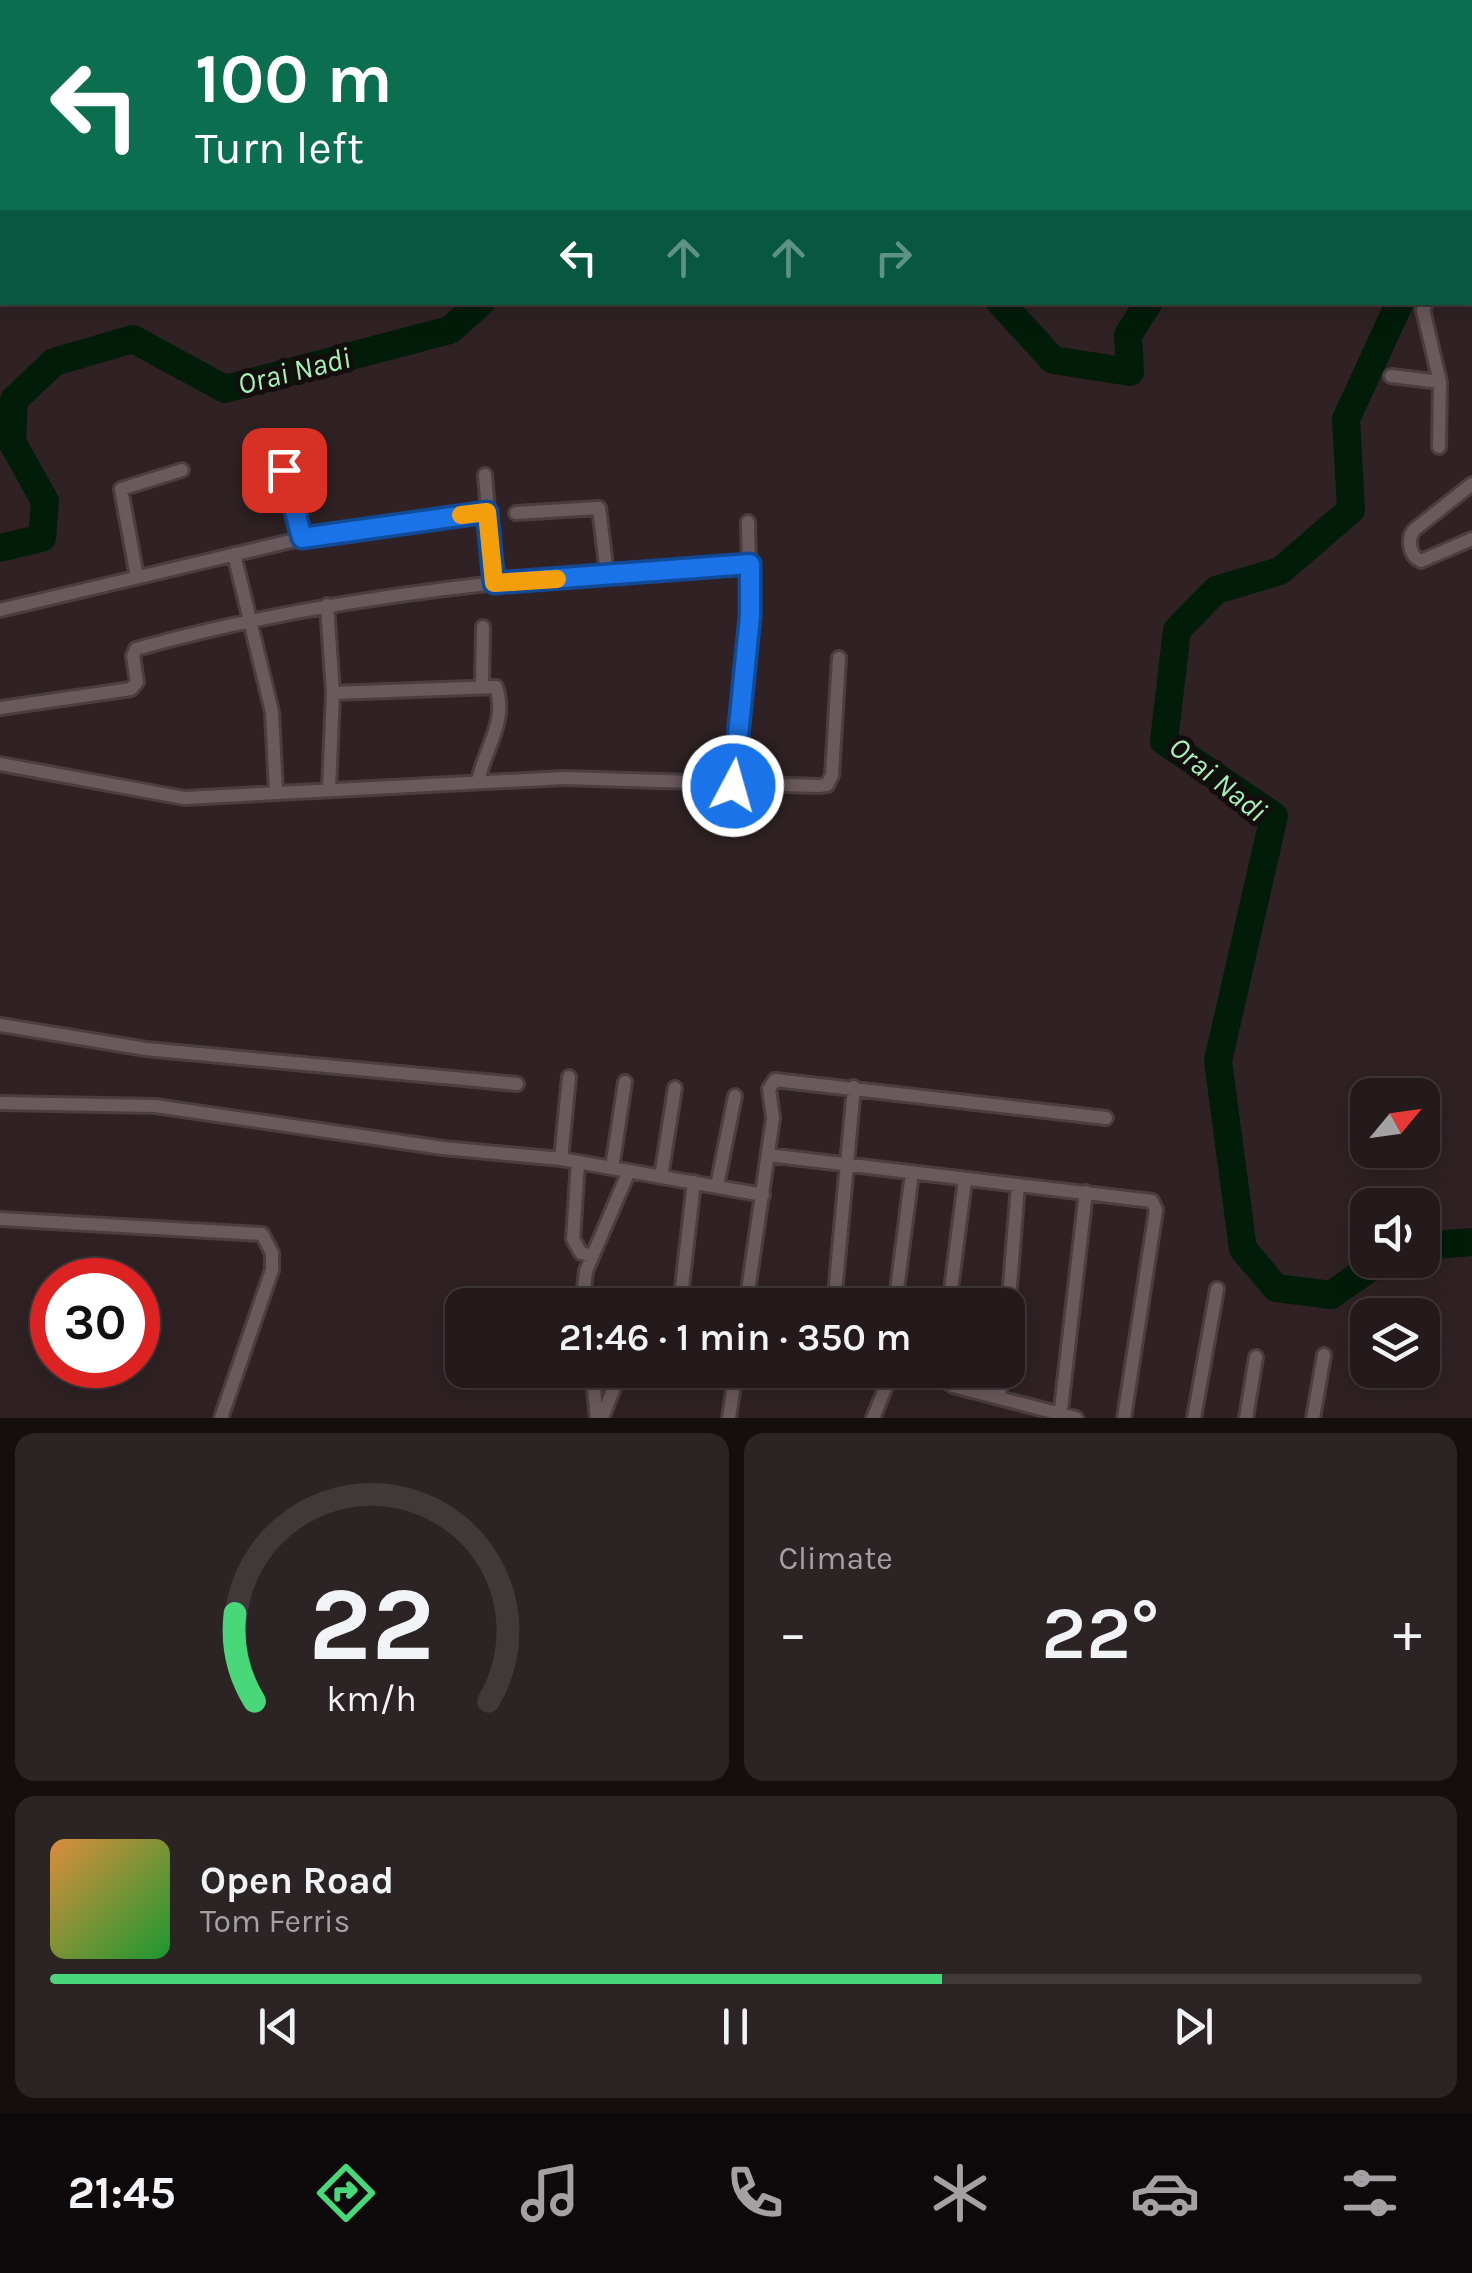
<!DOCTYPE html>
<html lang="en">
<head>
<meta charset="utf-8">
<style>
  body { margin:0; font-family:Karla,sans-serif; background:#2c2324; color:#f1f3f6; height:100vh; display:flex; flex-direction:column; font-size:38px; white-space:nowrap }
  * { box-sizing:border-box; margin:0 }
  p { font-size:32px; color:#a3a1a3 }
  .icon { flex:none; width:55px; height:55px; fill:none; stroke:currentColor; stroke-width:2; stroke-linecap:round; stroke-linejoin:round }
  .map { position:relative; height:1418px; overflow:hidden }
  .drawer { display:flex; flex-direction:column; gap:15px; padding:15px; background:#140e0f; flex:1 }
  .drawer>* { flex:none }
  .banner { position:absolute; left:0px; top:0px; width:1472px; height:305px; box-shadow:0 5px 25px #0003,0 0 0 2px #41383a; background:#0b6e4f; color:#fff; overflow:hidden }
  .needle { width:65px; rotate:61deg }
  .fabs { position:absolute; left:1350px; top:1078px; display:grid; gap:20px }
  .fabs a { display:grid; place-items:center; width:90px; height:90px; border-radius:20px; background:#241a1b; box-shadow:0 5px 25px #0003,0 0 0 2px #41383a; font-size:50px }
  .speed { position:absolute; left:30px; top:1258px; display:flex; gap:20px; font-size:50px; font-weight:700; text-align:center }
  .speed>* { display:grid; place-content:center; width:130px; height:130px; border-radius:50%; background:#241a1b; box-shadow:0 5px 25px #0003,0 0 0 2px #41383a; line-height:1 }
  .speed .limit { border:15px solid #d22; background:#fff; color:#111 }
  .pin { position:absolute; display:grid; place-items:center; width:85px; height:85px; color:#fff; margin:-42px; border-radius:20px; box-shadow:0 5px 15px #0006 }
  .me { position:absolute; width:110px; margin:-55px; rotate:6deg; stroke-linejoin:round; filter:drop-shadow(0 0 8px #0008) }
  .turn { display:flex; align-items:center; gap:35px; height:210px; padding:0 30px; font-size:45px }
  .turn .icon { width:130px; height:130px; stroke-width:2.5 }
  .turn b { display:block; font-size:70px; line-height:85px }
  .lanes { display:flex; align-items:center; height:95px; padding:0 30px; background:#0003; justify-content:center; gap:50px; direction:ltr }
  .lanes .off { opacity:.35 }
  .big { font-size:75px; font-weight:600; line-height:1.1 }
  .drawer .widget { flex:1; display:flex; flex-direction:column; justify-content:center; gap:15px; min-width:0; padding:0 35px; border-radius:20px; background:#2c2324 }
  .drawer .dial { align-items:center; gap:0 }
  .dial svg { height:260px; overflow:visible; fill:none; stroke:#41383a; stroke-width:7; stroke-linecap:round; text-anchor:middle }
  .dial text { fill:#f1f3f6; stroke:none }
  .song { display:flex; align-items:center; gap:30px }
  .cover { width:120px; height:120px; border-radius:15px; background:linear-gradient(135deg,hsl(30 70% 55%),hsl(130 70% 35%)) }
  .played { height:10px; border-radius:5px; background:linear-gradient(90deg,#48d779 65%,#41383a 65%) }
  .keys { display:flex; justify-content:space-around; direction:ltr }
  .heat { display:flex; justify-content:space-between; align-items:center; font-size:55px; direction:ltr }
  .drawer .tiles { flex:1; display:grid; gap:15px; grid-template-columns:1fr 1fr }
  .widget:last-child { grid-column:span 2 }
  .trip { position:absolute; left:445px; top:1288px; width:580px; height:100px; border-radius:20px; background:#241a1b; box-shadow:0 5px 25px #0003,0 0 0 2px #41383a; font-weight:600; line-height:100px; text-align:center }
  .menu { display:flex; height:160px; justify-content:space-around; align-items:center; background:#0e0a0b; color:#a3a1a3 }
  .menu .icon { width:70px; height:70px }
  .menu .selected { color:#48d779 }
  .menu b { font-size:45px; color:#f1f3f6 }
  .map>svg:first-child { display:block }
</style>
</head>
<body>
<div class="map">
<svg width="1472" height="1418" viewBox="0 0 1472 1418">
  <rect width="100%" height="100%" fill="#302224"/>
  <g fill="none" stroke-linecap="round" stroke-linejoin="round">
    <path stroke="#021c0a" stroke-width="28" d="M 1000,302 L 1053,360 L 1130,372 L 1128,335 L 1149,302
      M 0,548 L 42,538 L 45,501 L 12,442 L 14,400 L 54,362 L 133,339 L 225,389 L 450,330 L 481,302
      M 1422,1246 L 1472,1242
      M 1381,1260 L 1331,1295 L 1276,1288 L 1243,1249 L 1218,1061 L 1274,816 L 1164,741 L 1177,630 L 1216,590 L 1280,571 L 1351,510 L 1346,419 L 1400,302"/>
    <defs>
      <path id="lane" d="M 645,0 L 646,2"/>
      <path id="street" d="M 832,0 L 835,2
        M 1069,0 L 1075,2
        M 1189,0 L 1189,2
        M 1268,0 L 1281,2
        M 1339,0 L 1340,2
        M 1461,0 L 1462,2
        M 858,2 L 860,0
        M 998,2 L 999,0
        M 1155,2 L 1160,0
        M 1470,49 L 1472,49
        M 1470,151 L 1472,152
        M 1470,281 L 1472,286
        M 1426,302 L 1423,310 L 1440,382 L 1439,447
        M 1391,376 L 1440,382
        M 275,437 L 302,539
        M 485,475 L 494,583
        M 1472,484 L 1414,530 C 1407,539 1409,556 1421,561 L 1472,539
        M 516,513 L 599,508 L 607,574
        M 234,554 L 272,712 L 276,792
        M 137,577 L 121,489 L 182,470
        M 327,605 L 333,693 L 329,789
        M 0,610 L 291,541 L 487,511
        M 482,686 L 483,627
        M 333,693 L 496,687 C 508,722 484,749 478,782
        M 0,708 L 131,689 L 137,682 L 133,656 L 136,649 C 336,593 543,575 750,564
        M 0,764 L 184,798 L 564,778 L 818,786 L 827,785 L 832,775 L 839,658
        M 733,786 L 750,616 L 748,522
        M 0,1025 L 146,1049 L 517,1084
        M 0,1103 L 155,1106 L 443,1148 L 561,1159 L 763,1195
        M 768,1155 L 1152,1201 L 1156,1210 L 1124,1418
        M 561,1159 L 569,1077
        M 578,1162 L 573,1239 L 581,1253 L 592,1256
        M 612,1168 L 625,1082
        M 661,1177 L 675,1088
        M 717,1186 L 735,1096
        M 0,1219 L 262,1234 L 272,1253 L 272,1270 L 221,1418
        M 582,1305 L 586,1271 L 629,1171
        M 680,1305 L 694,1182
        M 746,1305 L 773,1118 L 769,1089 L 775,1080 L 1106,1118
        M 834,1305 L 854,1087
        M 895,1305 L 912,1173
        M 949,1305 L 965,1180
        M 1008,1311 L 1018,1185
        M 592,1370 L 597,1418
        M 941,1370 L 942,1379 L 953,1386 L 1076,1418
        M 999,1398 L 1002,1370
        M 602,1418 L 621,1370
        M 729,1418 L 736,1370
        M 873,1418 L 893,1370
        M 1060,1418 L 1086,1192
        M 1194,1418 L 1217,1289
        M 1246,1418 L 1256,1357
        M 1313,1418 L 1324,1355"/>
    </defs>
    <use href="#lane" stroke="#4a3e40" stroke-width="11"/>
    <use href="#street" stroke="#4a3e40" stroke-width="18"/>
    <use href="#lane" stroke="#6b5a5d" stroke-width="6"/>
    <use href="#street" stroke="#6b5a5d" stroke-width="12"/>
  </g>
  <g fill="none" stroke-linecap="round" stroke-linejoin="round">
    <defs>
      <path id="route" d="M 284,470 L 302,538 L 487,512 L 494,583 L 750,564 L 750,616 L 733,786"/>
    </defs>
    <use href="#route" stroke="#114b97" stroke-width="25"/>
    <use href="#route" stroke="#1a73e8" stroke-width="18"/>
    <path stroke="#f59e0b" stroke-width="18" d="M 461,515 L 487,512 L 494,583 L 557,579"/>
  </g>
  <g text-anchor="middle" stroke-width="10" stroke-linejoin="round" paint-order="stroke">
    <g font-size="30" font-style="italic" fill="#a4f1b6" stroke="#140d0e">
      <text transform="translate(294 371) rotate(-14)" y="10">Orai Nadi</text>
      <text transform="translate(1218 779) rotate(39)" y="10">Orai Nadi</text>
    </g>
  </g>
</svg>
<div class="fabs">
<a><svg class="needle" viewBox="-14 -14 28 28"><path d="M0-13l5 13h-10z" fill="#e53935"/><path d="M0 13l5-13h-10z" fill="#a3a1a3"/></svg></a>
<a><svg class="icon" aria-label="sound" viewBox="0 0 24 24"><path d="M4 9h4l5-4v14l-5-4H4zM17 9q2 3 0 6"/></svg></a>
<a><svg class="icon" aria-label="layers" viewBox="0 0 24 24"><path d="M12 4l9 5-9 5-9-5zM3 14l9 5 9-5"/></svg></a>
</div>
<div class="speed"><div class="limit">30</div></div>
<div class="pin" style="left:284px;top:470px;background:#d93025"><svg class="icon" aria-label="arrive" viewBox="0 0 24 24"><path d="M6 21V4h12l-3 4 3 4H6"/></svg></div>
<svg class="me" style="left:733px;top:786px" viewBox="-20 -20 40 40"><circle r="17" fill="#1a73e8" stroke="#fff" stroke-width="3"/><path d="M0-11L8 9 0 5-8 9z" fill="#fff"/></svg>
<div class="trip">21:46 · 1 min · 350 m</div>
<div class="banner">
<div class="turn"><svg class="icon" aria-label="left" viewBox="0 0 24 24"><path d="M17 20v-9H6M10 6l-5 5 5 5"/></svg><div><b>100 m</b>Turn left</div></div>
<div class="lanes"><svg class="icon" aria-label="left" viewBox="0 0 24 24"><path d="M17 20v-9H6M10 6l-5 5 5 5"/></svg><svg class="icon off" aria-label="ahead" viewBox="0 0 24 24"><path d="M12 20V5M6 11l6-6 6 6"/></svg><svg class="icon off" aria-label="ahead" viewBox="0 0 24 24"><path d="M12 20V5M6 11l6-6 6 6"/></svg><svg class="icon off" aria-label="right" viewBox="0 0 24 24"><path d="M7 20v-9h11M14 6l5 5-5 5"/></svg></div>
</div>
</div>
<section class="drawer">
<div class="tiles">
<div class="widget dial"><svg viewBox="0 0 100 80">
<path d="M14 69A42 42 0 1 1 86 69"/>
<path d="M14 69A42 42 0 0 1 8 42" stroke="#48d779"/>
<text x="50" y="56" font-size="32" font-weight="700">22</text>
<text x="50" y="72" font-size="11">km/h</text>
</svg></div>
<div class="widget"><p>Climate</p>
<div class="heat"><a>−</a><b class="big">22°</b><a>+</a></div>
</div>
<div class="widget">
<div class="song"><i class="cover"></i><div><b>Open Road</b><p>Tom Ferris</p></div></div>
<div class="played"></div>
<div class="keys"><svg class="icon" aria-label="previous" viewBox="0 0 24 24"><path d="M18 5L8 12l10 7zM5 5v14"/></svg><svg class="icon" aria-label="pause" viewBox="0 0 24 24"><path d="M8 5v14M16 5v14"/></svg><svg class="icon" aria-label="next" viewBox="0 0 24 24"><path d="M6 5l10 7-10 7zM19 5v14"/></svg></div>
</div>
</div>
</section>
<nav class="menu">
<b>21:45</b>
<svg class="icon selected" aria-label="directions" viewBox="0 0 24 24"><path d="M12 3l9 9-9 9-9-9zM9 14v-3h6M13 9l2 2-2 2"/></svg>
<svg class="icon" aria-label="music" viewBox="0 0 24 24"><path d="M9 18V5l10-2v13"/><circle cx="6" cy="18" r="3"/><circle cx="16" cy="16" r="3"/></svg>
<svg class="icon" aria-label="phone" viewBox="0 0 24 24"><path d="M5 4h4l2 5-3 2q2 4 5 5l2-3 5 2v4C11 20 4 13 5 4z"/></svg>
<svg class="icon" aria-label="climate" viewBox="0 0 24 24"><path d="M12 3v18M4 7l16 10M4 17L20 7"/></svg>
<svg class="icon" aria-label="car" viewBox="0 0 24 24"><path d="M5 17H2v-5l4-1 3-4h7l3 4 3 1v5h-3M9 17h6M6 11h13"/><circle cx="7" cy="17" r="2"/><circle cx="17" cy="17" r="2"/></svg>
<svg class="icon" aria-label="filters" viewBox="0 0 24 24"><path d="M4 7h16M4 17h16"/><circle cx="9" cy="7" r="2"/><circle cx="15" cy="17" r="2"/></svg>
</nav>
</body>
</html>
